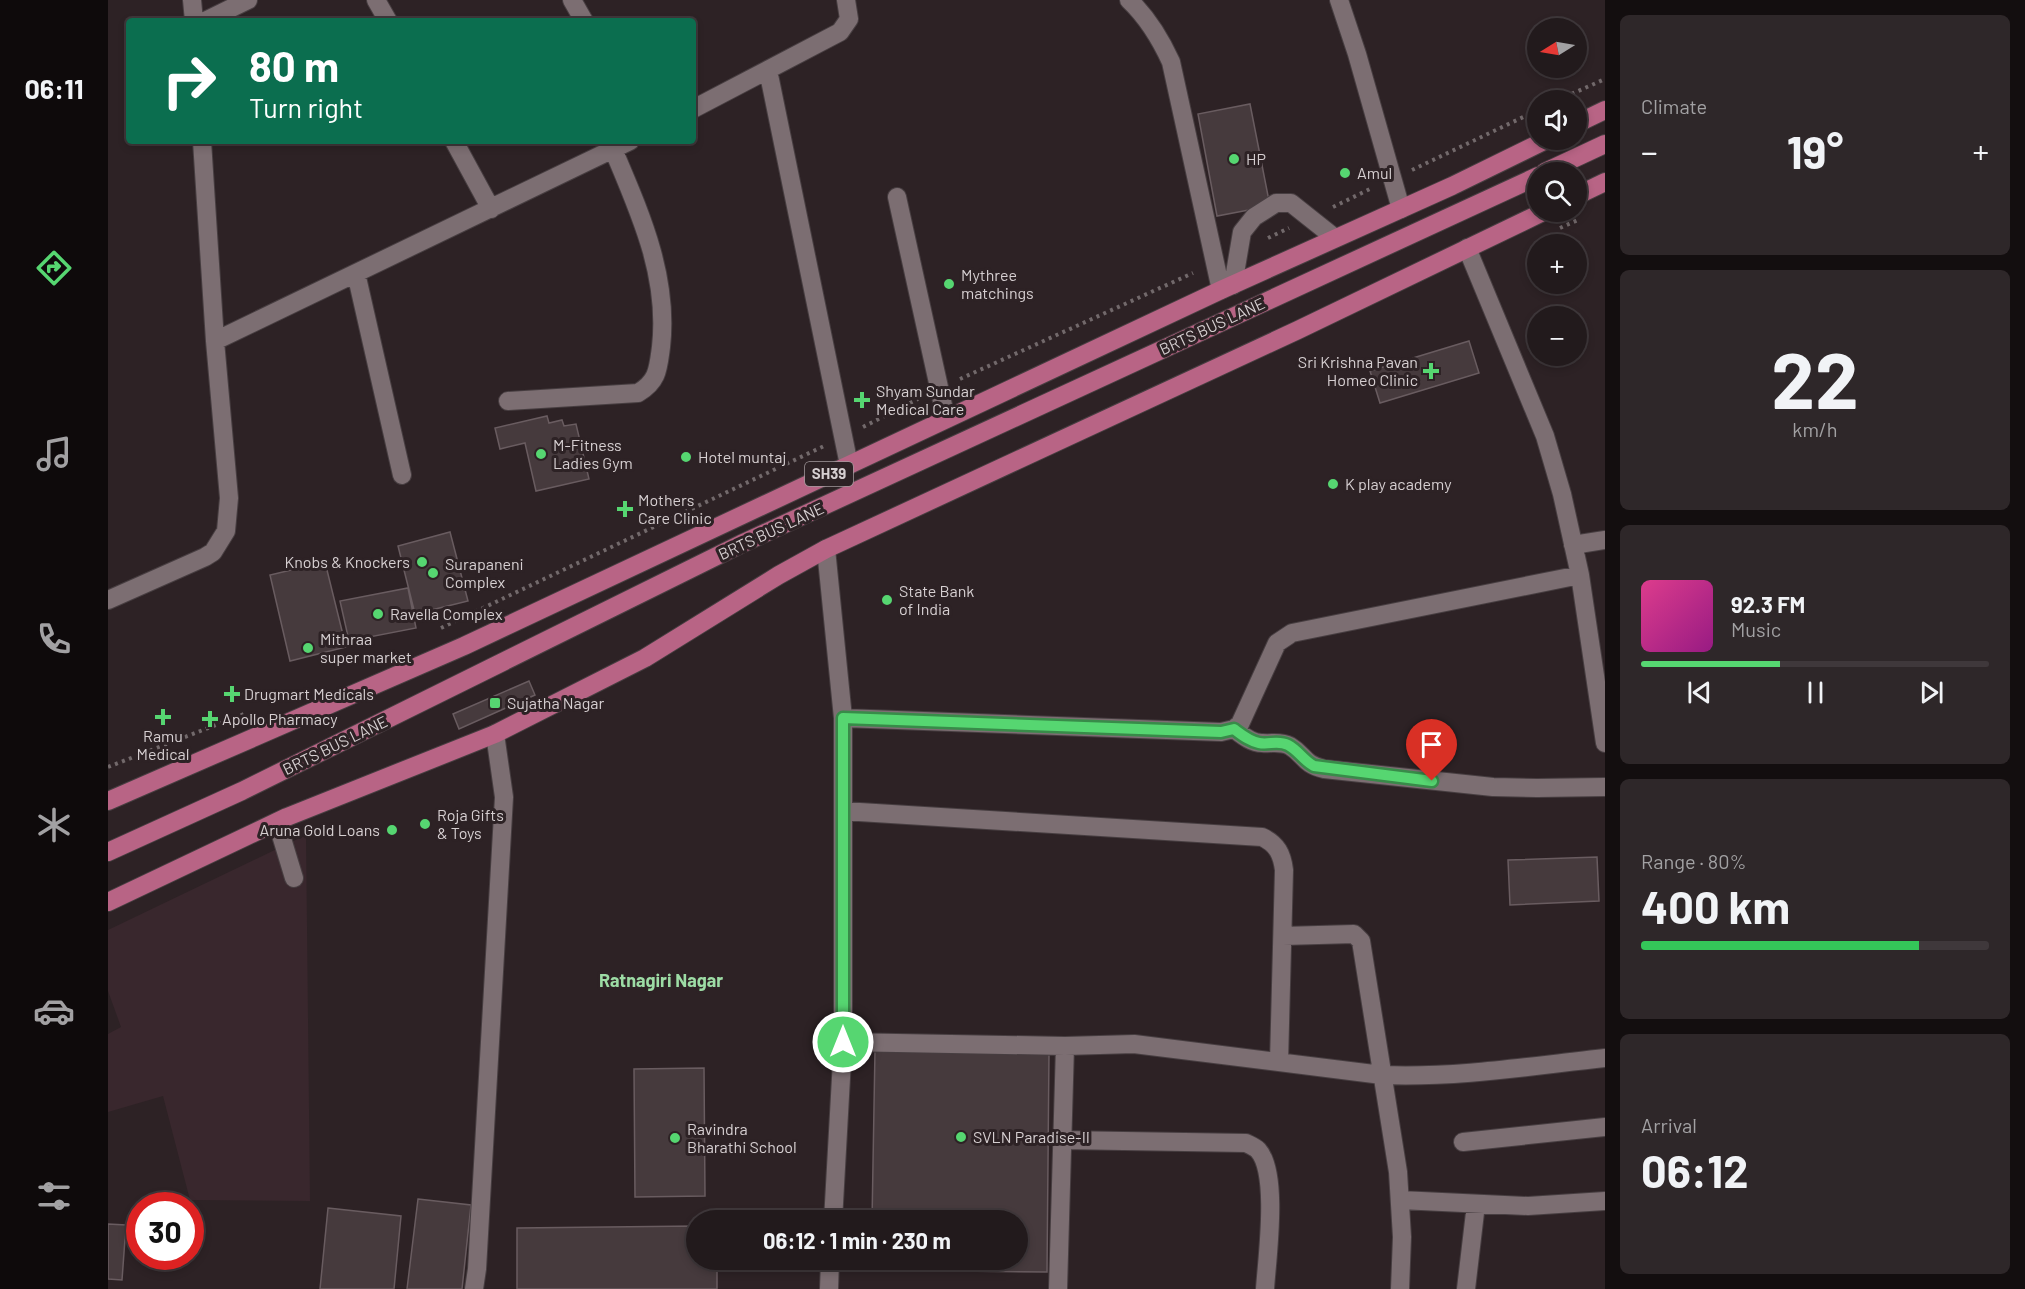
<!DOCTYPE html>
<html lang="en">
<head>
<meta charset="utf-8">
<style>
  body { margin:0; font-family:Barlow,sans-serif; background:#2e2729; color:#f1f3f6; height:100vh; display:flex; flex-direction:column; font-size:22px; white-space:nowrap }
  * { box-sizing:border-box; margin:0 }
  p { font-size:20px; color:#a2a1a3 }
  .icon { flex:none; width:33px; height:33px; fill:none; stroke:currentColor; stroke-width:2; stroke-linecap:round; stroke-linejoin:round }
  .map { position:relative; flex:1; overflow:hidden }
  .details { display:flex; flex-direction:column; gap:15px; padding:15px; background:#130e0f; width:420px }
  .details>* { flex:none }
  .banner { position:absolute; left:18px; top:18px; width:570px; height:126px; border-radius:6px; box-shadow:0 3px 9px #0003,0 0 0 2px #3f383b; background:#0b6e4f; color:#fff; overflow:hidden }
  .needle { width:39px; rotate:259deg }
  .tools { position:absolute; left:1419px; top:18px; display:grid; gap:12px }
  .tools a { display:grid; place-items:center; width:60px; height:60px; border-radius:50%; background:#221a1c; box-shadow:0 3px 9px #0003,0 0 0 2px #3f383b; font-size:30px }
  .speed { position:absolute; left:18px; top:1192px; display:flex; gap:12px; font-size:30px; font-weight:700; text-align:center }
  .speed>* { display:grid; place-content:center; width:78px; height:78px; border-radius:50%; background:#221a1c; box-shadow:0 3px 9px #0003,0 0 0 2px #3f383b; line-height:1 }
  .speed .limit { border:9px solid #d22; background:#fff; color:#111 }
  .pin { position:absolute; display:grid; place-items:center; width:51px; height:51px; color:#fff; margin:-62px -26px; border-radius:50% 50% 50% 0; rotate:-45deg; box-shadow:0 0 6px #0007 }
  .pin .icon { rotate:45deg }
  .me { position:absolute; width:66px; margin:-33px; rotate:0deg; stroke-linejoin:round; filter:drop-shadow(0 0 4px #0008) }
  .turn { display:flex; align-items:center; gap:21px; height:126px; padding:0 24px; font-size:27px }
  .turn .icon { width:78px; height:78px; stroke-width:2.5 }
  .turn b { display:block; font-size:42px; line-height:51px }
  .big { font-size:45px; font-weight:700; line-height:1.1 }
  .details .widget { flex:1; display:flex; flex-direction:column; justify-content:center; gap:9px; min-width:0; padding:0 21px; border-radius:9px; background:#2e2729 }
  .details .dial { align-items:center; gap:0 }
  .dial b { font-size:78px; line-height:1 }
  .song { display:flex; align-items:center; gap:18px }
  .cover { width:72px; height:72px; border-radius:9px; background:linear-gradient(135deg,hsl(330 70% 55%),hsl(310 70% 35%)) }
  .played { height:6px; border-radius:3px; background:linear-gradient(90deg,#56d671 40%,#3f383b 40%) }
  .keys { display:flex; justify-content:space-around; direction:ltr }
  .heat { display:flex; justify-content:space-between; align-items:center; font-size:33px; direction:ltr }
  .charge { height:9px; border-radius:4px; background:linear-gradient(90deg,#34c759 80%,#3f383b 0) }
  .trip { position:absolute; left:578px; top:1210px; width:342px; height:60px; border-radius:30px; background:#221a1c; box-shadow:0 3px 9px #0003,0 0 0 2px #3f383b; font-weight:700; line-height:60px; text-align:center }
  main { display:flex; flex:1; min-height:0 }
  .tabs { display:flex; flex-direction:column; width:108px; justify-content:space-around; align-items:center; background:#0e0a0b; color:#a2a1a3 }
  .tabs .icon { width:42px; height:42px }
  .tabs .active { color:#56d671 }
  .tabs b { font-size:27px; color:#f1f3f6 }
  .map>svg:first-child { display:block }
</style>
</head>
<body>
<main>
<nav class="tabs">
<b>06:11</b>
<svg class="icon active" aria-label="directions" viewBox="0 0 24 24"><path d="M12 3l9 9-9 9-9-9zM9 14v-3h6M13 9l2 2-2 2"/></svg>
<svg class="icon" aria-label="music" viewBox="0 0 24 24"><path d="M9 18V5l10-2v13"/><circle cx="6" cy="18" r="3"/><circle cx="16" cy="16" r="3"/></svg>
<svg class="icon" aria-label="phone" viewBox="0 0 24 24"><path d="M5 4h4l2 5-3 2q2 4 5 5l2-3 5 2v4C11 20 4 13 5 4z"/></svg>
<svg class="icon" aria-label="climate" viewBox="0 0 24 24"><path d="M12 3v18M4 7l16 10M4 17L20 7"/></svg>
<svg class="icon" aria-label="car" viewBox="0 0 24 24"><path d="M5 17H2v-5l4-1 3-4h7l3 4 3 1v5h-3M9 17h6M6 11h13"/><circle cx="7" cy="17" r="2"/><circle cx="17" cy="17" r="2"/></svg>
<svg class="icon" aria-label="filters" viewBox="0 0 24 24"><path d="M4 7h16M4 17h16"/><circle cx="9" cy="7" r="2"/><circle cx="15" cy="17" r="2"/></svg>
</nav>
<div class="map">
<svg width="1497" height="1289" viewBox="0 0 1497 1289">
  <rect width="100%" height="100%" fill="#2d2225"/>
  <path fill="#39272d" d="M 198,835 L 202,1201 L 82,1200 L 55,1096 L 0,1112 L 0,1034 L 13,1027 L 0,991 L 0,930 Z"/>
  <path fill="#463a3d" stroke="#695c60" stroke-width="1.5" d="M 1142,104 L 1162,206 L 1109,216 L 1090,114 Z
    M 1361,341 L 1371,373 L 1272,403 L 1262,371 Z
    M 439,416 L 441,423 L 454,420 L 456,426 L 468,424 L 481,479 L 428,491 L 417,443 L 392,449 L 387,428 Z
    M 342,532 L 360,601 L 307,614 L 290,546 Z
    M 217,562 L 238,647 L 182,661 L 162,575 Z
    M 300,588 L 308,628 L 241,641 L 232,601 Z
    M 421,681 L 427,695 L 351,729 L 345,714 Z
    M 1489,857 L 1491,901 L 1402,905 L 1400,860 Z
    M 767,1050 L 941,1053 L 939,1272 L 764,1270 L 764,1260 L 909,1260 L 909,1221 L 764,1221 Z
    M 596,1068 L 597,1196 L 527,1197 L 526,1069 Z
    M 310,1199 L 363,1205 L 354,1289 L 299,1289 Z
    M 220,1208 L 293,1216 L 286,1289 L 212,1289 Z
    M 0,1224 L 18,1225 L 14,1280 L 0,1279 Z
    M 588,1226 L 588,1260 L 609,1260 L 609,1289 L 409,1289 L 409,1228 Z"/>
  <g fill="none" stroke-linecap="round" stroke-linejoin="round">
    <defs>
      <path id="minor" d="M 84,0 L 86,21
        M 268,0 L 280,21
        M 464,0 L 476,21
        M 1021,0 C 1040,18 1052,38 1063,62 L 1113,290
        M 1231,0 L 1249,54 L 1293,209
        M 97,21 L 140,0
        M 660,70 L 741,465
        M 585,109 L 732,32 L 741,19 L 738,0
        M 346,141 L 383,209
        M 789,197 L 838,419
        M 1359,248 L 1437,436 L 1454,494 L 1472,575 L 1497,743
        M 248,273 L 294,475
        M 1125,285 L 1134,232 L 1146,217 L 1168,203 L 1183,203 L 1227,238
        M 107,341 L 522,141
        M 400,401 L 530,393 C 550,381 550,369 553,347 C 561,276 532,213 505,149
        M 1465,545 L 1497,540
        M 718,549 L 735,718 L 735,1042 L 725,1221
        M 0,600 L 97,557 L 105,552 L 118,531 L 121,498 L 107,341 L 94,141
        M 735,718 L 1113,732 L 1126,729 L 1132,724 L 1169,643 L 1184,633 L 1472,575
        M 1126,729 C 1134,735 1143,743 1154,743 C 1165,744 1172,741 1182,746 C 1197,755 1195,764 1216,769 L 1385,787 L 1429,788 L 1497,787
        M 735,811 L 1154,837 C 1169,844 1174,854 1176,870 L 1171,1062
        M 169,822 L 186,878
        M 1175,936 L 1246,934 L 1253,941 L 1290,1172 L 1294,1237 L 1292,1289
        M 735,1042 L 957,1046 L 950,1289
        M 957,1046 L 1026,1044 L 1274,1075 C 1349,1078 1423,1066 1497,1058
        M 954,1140 L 1138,1143 C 1142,1145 1147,1147 1150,1150 C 1171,1173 1159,1258 1157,1289
        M 1355,1142 L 1497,1127
        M 1292,1200 L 1420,1206 L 1497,1201
        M 366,1289 L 369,1269 L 396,797 L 387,734
        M 721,1289 L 722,1260
        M 1358,1289 L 1368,1204"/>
      <path id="major" d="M 1468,124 L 1497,110
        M 1437,172 L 1497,144
        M 1468,196 L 1497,182
        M 0,801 L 356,646 L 1113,290 L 1344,186 L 1438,140
        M 0,852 L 134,791 L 633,544 L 1430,176
        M 0,902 L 179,817 L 387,734 L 537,658 L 671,575 L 718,549 L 1190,330 L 1435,212"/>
    </defs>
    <use href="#minor" stroke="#473e41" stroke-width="20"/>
    <use href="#major" stroke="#473e41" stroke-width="20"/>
    <path stroke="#72696b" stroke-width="4" stroke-dasharray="3 4.5" stroke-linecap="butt" d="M 1450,100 L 1497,79
      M 1304,170 L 1430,110
      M 1225,207 L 1264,188
      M 1452,228 L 1472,219
      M 1160,238 L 1181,228
      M 852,379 L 1085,273
      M 755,427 L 810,399
      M 333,628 L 716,446
      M 0,767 L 136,714"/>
    <use href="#minor" stroke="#7c6e72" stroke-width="18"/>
    <use href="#major" stroke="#b86485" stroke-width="18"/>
  </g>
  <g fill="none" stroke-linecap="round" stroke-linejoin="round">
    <defs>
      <path id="route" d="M 735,1042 L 735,718 L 1113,732 L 1126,729 C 1134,735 1141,741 1151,743 C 1161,745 1170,740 1180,745 C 1190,750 1196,761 1206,766 L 1324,781"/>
    </defs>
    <use href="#route" stroke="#388b49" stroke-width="15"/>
    <use href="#route" stroke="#56d671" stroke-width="10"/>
  </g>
  <g fill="#56d671" stroke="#2d2225" stroke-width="2">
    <circle cx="1126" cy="159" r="6"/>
    <circle cx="1237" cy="173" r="6"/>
    <circle cx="841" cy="284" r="6"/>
    <path d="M1320 362h6v6h6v6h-6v6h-6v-6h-6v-6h6z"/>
    <path d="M751 391h6v6h6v6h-6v6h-6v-6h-6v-6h6z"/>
    <circle cx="433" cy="454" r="6"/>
    <circle cx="578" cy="457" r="6"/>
    <circle cx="1225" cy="484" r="6"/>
    <path d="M514 500h6v6h6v6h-6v6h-6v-6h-6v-6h6z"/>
    <circle cx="314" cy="562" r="6"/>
    <circle cx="325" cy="573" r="6"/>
    <circle cx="779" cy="600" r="6"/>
    <circle cx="270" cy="614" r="6"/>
    <circle cx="200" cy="648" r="6"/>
    <path d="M121 685h6v6h6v6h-6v6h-6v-6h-6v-6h6z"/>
    <rect x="381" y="697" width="12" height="12" rx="3"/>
    <path d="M52 708h6v6h6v6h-6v6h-6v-6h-6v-6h6z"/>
    <path d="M99 710h6v6h6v6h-6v6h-6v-6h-6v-6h6z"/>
    <circle cx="317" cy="824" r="6"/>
    <circle cx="284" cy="830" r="6"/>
    <circle cx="853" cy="1137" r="6"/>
    <circle cx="567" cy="1138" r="6"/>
  </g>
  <g text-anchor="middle" stroke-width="6" stroke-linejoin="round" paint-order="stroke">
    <rect fill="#2d2225" stroke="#a39b9d" stroke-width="1.5" x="697" y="462" width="48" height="24" rx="4.5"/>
    <g font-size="15" font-weight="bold" fill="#d6cfd1">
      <text x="721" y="479">SH39</text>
    </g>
    <g font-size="16" fill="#d6cfd1" stroke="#2d2225" text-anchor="start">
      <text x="1138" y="165">HP</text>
      <text x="1249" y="179">Amul</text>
      <text x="853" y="281">Mythree<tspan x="853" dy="18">matchings</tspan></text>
      <text x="1310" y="368" text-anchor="end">Sri Krishna Pavan<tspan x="1310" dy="18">Homeo Clinic</tspan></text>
      <text x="768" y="397">Shyam Sundar<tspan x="768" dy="18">Medical Care</tspan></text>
      <text x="445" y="451">M-Fitness<tspan x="445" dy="18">Ladies Gym</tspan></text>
      <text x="590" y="463">Hotel muntaj</text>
      <text x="1237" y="490">K play academy</text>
      <text x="530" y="506">Mothers<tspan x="530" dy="18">Care Clinic</tspan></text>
      <text x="302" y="568" text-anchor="end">Knobs &amp; Knockers</text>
      <text x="337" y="570">Surapaneni<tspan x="337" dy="18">Complex</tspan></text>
      <text x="791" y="597">State Bank<tspan x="791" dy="18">of India</tspan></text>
      <text x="282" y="620">Ravella Complex</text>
      <text x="212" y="645">Mithraa<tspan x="212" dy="18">super market</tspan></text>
      <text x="136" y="700">Drugmart Medicals</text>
      <text x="399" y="709">Sujatha Nagar</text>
      <text x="114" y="725">Apollo Pharmacy</text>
      <text x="55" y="742" text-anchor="middle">Ramu<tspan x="55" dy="18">Medical</tspan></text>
      <text x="329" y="821">Roja Gifts<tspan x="329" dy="18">&amp; Toys</tspan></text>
      <text x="272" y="836" text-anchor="end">Aruna Gold Loans</text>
      <text x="579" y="1135">Ravindra<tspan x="579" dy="18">Bharathi School</tspan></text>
      <text x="865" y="1143">SVLN Paradise-II</text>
    </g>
    <g font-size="16" fill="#d6cfd1" stroke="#2d2225">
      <text transform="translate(1104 326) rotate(-25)" y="6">BRTS BUS LANE</text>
      <text transform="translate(663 531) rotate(-25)" y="6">BRTS BUS LANE</text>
      <text transform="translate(227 745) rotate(-26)" y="6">BRTS BUS LANE</text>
    </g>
    <g font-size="18" font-weight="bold" fill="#9ddca5" stroke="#2d2225">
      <text x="553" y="987">Ratnagiri Nagar</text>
    </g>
  </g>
</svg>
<div class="tools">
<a><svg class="needle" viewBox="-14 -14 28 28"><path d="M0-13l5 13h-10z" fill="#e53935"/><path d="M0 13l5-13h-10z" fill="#a2a1a3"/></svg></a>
<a><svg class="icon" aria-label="sound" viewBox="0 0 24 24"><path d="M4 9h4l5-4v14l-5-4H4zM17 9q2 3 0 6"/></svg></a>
<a><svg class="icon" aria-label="search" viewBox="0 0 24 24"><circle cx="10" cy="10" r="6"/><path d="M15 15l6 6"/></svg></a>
<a>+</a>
<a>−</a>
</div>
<div class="speed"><div class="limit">30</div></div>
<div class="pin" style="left:1324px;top:781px;background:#d93025"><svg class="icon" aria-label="arrive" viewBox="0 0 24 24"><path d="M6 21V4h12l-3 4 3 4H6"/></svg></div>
<svg class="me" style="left:735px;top:1042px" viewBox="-20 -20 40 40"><circle r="17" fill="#56d671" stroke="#fff" stroke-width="3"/><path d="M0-11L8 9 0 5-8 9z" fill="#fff"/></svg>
<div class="trip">06:12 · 1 min · 230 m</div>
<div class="banner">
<div class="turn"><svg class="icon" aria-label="right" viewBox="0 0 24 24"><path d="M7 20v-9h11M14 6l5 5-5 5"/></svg><div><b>80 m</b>Turn right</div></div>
</div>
</div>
<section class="details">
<div class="widget"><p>Climate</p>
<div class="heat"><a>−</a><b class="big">19°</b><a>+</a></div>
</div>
<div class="widget dial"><b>22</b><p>km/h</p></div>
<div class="widget">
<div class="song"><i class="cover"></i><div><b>92.3 FM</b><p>Music</p></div></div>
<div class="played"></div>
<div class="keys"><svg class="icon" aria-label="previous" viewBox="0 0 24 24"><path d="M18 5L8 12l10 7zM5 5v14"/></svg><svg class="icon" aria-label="pause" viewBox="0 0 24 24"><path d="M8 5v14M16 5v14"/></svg><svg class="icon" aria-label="next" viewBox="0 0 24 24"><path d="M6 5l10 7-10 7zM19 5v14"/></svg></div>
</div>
<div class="widget"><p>Range · 80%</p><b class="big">400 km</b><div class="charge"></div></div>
<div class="widget"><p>Arrival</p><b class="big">06:12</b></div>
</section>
</main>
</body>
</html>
